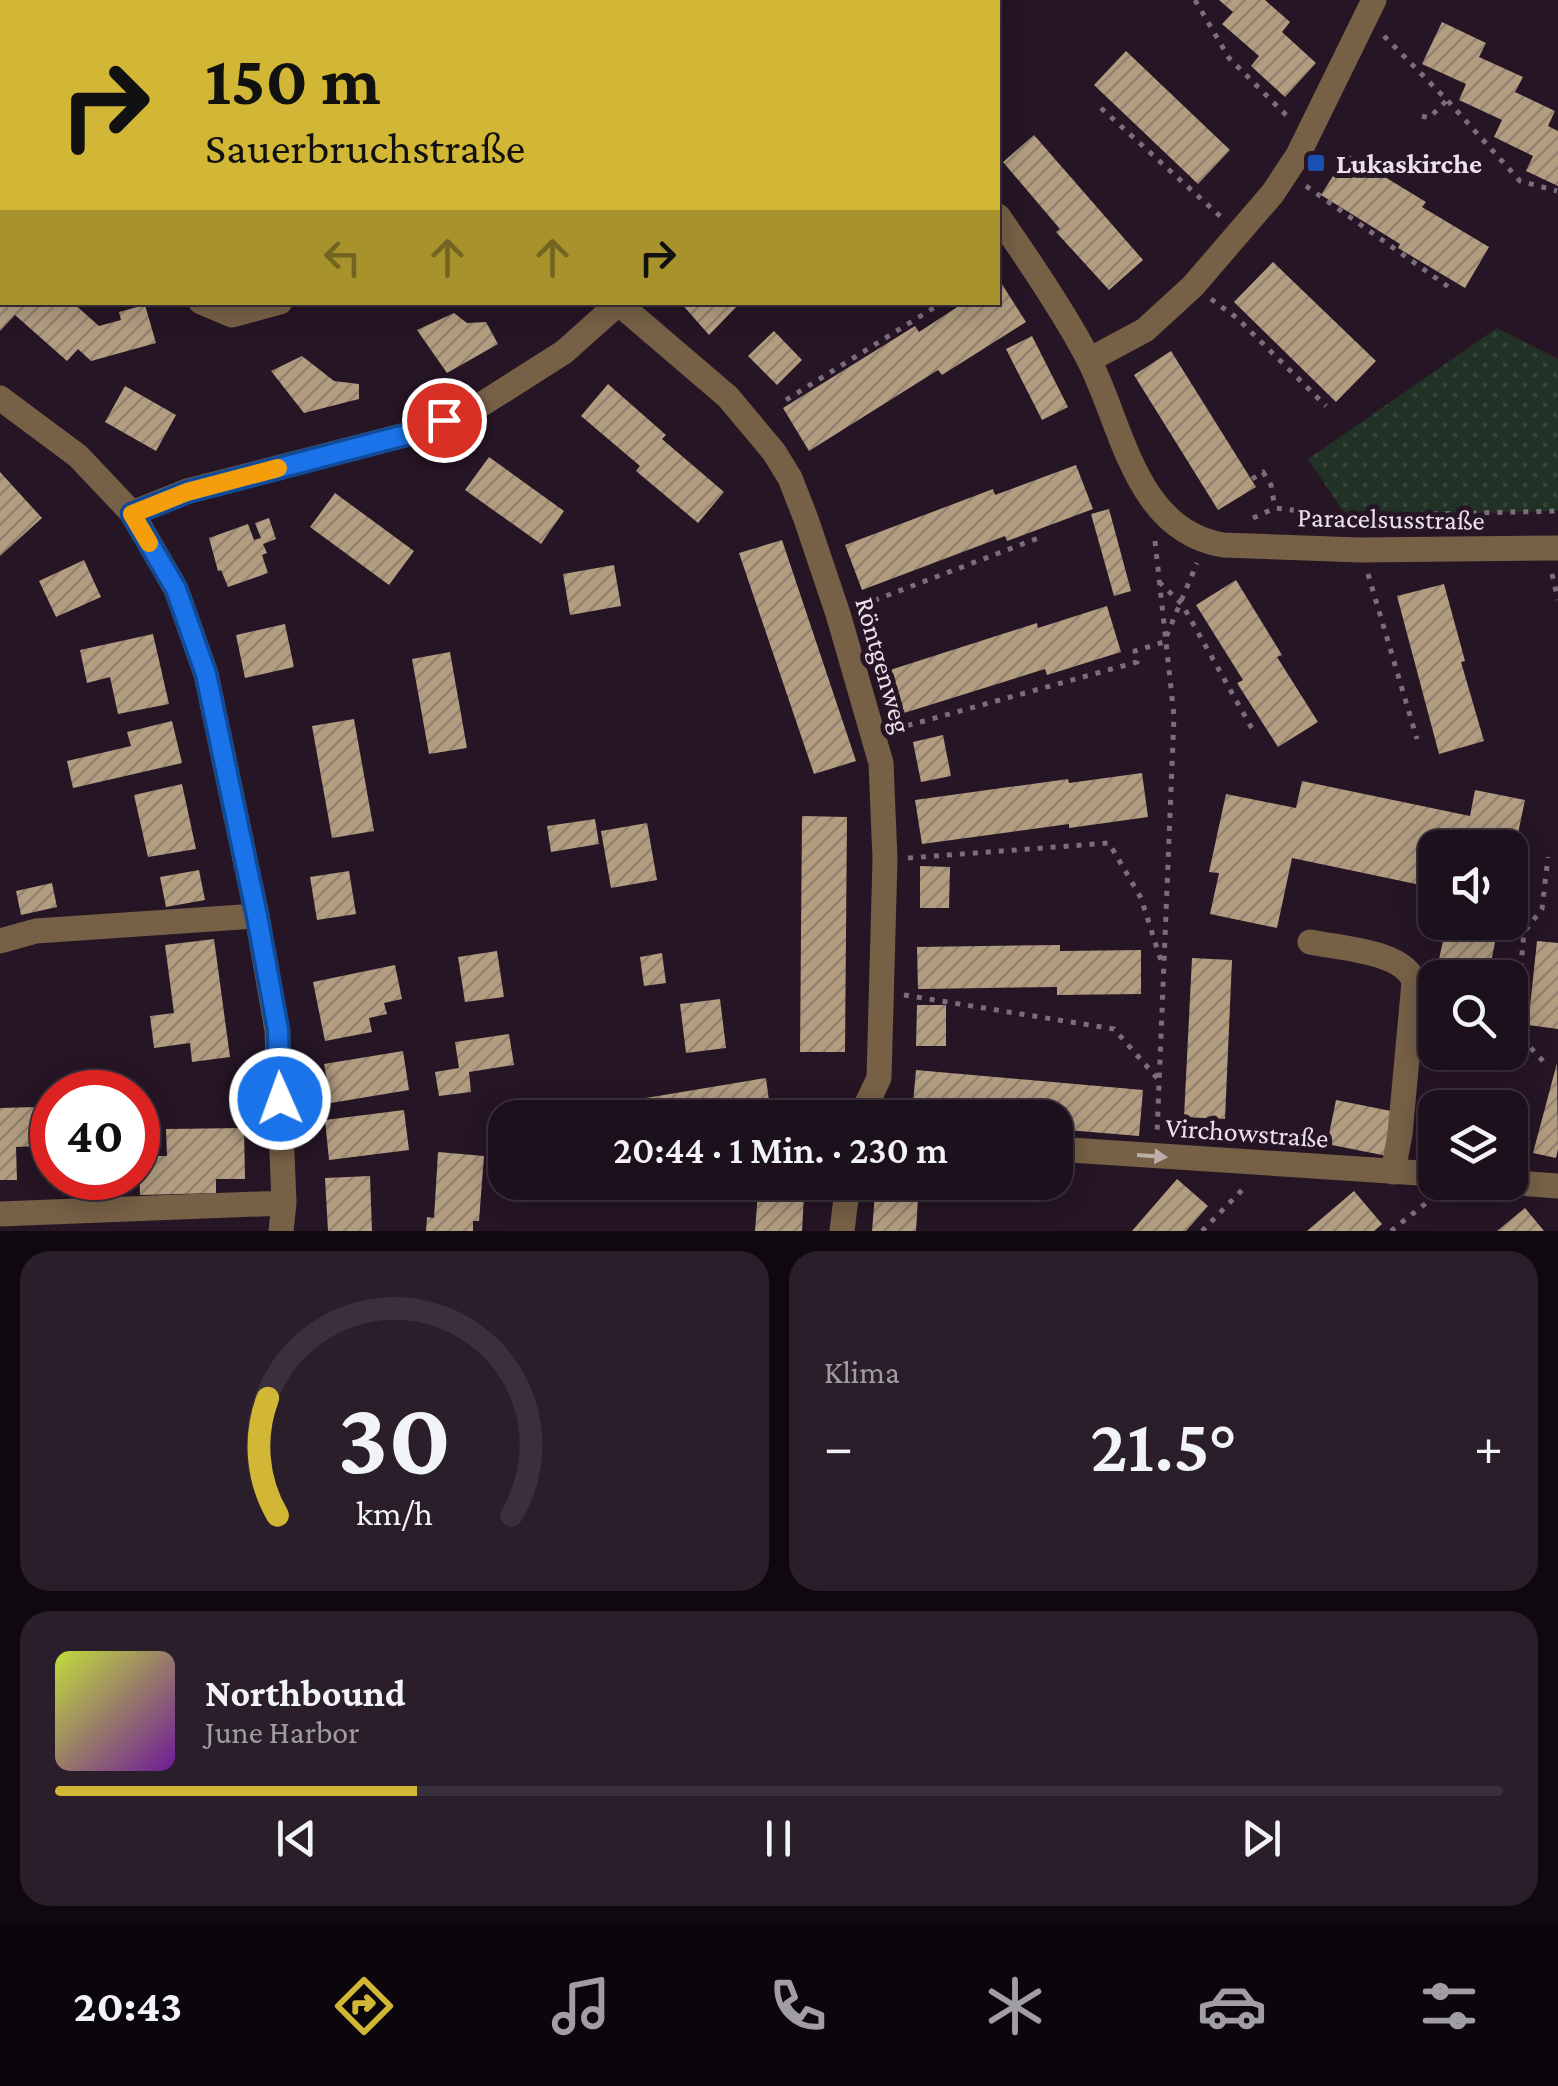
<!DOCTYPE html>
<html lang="de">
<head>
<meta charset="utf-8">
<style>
  body { margin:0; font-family:"Crimson Pro",serif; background:#291e29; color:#f1f3f6; height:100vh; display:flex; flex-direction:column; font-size:38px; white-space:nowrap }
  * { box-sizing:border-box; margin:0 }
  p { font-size:32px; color:#a09da3 }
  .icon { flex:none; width:55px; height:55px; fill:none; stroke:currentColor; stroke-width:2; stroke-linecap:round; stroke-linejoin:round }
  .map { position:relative; height:1231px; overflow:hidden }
  .details { display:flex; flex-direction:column; gap:20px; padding:20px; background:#0f090f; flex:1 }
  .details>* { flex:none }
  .guide { position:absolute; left:0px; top:0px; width:1000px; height:305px; box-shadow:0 5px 25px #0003,0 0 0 2px #3a303b; background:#d2b736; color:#111; overflow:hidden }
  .tools { position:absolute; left:1418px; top:830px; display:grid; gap:20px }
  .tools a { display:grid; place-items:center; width:110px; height:110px; border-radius:20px; background:#1c101c; box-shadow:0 5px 25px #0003,0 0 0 2px #3a303b; font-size:50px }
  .speed { position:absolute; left:30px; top:1070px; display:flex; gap:20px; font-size:50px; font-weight:700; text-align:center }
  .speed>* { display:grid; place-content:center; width:130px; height:130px; border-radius:50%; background:#1c101c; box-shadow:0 5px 25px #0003,0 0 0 2px #3a303b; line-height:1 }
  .speed .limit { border:15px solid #d22; background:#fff; color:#111 }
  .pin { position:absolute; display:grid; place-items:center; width:85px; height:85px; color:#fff; margin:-42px; border:5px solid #fff; border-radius:50%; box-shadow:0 2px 10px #0007 }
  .me { position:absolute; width:110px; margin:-55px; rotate:358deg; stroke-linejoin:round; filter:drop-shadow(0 0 8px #0008) }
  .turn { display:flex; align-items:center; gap:35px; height:210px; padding:0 40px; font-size:45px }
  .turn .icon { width:130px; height:130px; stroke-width:2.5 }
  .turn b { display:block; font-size:70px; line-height:85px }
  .lanes { display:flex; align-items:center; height:95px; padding:0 40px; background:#0003; justify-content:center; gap:50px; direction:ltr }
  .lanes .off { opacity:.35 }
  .big { font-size:75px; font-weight:600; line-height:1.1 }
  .details .tile { flex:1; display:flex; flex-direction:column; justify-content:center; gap:15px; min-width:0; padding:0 35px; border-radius:30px; background:#291e29 }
  .details .dial { align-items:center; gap:0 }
  .dial svg { height:260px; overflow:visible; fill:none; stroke:#3a303b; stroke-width:7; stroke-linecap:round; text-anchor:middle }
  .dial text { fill:#f1f3f6; stroke:none }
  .song { display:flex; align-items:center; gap:30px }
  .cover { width:120px; height:120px; border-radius:15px; background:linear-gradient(135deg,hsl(70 70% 55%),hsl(280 70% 35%)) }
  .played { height:10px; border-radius:5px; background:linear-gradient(90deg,#d2b736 25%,#3a303b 25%) }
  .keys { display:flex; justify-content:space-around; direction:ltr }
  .heat { display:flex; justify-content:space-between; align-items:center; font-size:55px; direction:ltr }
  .details .tiles { flex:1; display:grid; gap:20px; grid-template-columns:1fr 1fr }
  .tile:last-child { grid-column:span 2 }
  .trip { position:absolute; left:488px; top:1100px; width:585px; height:100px; border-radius:30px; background:#1c101c; box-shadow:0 5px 25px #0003,0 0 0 2px #3a303b; font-weight:600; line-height:100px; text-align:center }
  .menu { display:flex; height:160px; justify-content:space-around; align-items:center; background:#0b060b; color:#a09da3 }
  .menu .icon { width:70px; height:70px }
  .menu .on { color:#d2b736 }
  .menu b { font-size:45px; color:#f1f3f6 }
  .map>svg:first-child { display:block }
</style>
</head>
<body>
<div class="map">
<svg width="1558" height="1231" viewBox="0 0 1558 1231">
  <defs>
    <pattern id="park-dots" width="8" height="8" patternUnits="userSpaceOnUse" patternTransform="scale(2.5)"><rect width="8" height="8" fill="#213126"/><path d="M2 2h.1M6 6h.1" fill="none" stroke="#37453b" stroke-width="1.8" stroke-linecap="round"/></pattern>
    <pattern id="building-hatch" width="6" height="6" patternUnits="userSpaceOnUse" patternTransform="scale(2.5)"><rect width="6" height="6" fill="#b29d80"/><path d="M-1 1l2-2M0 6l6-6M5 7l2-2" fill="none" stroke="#92826f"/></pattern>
  </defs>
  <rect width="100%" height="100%" fill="#261525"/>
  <path fill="url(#park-dots)" d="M 1497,328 L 1558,359 L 1558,511 L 1346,516 L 1308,459 Z"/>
  <path fill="url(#building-hatch)" d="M 1219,0 L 1265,0 L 1290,22 L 1282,32 L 1316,63 L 1285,97 L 1251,66 L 1259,56 L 1222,24 L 1233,12 Z
    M 1442,22 L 1486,43 L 1479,57 L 1523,77 L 1515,92 L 1555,111 L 1548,126 L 1558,131 L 1558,186 L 1526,171 L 1533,156 L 1494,137 L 1502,120 L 1459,100 L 1466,84 L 1422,64 Z
    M 1126,51 L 1230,150 L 1198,184 L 1094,85 Z
    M 1034,135 L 1143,260 L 1109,290 L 1056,232 L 1060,229 L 1003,162 Z
    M 1347,154 L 1426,202 L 1422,207 L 1489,247 L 1465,288 L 1398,248 L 1400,244 L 1321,195 Z
    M 1273,262 L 1376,361 L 1336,402 L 1234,302 Z
    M 1000,281 L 1026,322 L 942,375 L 938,370 L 809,451 L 783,408 L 915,326 L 919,332 L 965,302 L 998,302 L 998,282 Z
    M 0,302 L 72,302 L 99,326 L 121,320 L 119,312 L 145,305 L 156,343 L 91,361 L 78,349 L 67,361 L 15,315 L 0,331 Z
    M 680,302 L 741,302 L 709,335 Z
    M 454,313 L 467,323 L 486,322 L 498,344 L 447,373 L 417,330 Z
    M 774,331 L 802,360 L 777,385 L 748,356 Z
    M 1032,336 L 1068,407 L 1042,420 L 1006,349 Z
    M 1171,351 L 1256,487 L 1218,510 L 1134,375 Z
    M 302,356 L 334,381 L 359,384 L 359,399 L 304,413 L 271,371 Z
    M 608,384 L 666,435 L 662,439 L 724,492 L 698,523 L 636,471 L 640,466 L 581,416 Z
    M 125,386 L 176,415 L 156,451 L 105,422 Z
    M 489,457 L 564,511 L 541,544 L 465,490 Z
    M 1076,465 L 1093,509 L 1007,541 L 1005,536 L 862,590 L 845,545 L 993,489 L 995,495 Z
    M 0,472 L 42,518 L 0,556 Z
    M 335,493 L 414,551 L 389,585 L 310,527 Z
    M 1109,509 L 1131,591 L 1114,596 L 1091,514 Z
    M 269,518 L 276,539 L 263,544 L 267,553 L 262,555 L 268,573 L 228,587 L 221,570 L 218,571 L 209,538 L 248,524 L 254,540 L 261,538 L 255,523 Z
    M 782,540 L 856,761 L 814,774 L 739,553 Z
    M 84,560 L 101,597 L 56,617 L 39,581 Z
    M 614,565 L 621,606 L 570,615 L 563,574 Z
    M 1236,580 L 1282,655 L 1277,657 L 1318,722 L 1278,747 L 1237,683 L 1243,680 L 1196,605 Z
    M 1444,584 L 1465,661 L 1461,662 L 1484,741 L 1439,754 L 1397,596 Z
    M 1107,606 L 1121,652 L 1047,675 L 1045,669 L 904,713 L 890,670 L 1037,623 L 1038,628 Z
    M 285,624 L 294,667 L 245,678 L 236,635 Z
    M 153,634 L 169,704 L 118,714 L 110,677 L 87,683 L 80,650 Z
    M 450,652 L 467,748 L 429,754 L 412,659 Z
    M 354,719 L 374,831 L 332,838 L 312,726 Z
    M 172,721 L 182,763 L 73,788 L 67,761 L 131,746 L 127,732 Z
    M 943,735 L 951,776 L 921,782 L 913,742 Z
    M 1142,773 L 1148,817 L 1069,828 L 1069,824 L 922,844 L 915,800 L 1068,779 L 1069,783 Z
    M 1302,781 L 1470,816 L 1475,790 L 1525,800 L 1512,862 L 1510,848 L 1435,848 L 1435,888 L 1292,858 L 1277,928 L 1210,914 L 1219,873 L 1209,872 L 1226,794 L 1296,808 Z
    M 182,784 L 196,849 L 148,857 L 134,795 Z
    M 802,816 L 847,817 L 845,1052 L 800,1052 Z
    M 595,819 L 599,844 L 551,852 L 547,826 Z
    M 647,823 L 657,880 L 611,888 L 601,831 Z
    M 920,866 L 950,867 L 949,908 L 920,908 Z
    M 199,870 L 205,900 L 166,907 L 160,877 Z
    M 349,871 L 356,914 L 317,920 L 310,877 Z
    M 52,883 L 57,907 L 21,915 L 16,891 Z
    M 1447,922 L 1499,922 L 1488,978 L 1435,978 Z
    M 214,939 L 230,1057 L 192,1062 L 190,1043 L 154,1048 L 150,1016 L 174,1013 L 165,945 Z
    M 1537,941 L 1558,943 L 1558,1029 L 1528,1025 Z
    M 1060,945 L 1060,951 L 1141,950 L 1141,994 L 1057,995 L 1057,987 L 918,989 L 917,947 Z
    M 497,951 L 504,997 L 465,1002 L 458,957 Z
    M 662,953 L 666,983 L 644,986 L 640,957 Z
    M 1192,958 L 1232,960 L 1225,1119 L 1184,1117 Z
    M 395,965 L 402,999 L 384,1003 L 387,1014 L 369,1018 L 372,1032 L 325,1041 L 313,982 Z
    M 720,999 L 726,1048 L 686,1053 L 680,1004 Z
    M 917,1005 L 946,1005 L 946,1046 L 916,1046 Z
    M 509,1034 L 514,1065 L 469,1072 L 471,1092 L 439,1096 L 435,1072 L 459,1068 L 455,1042 Z
    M 403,1051 L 409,1090 L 331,1103 L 324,1064 Z
    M 1433,1052 L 1477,1052 L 1483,1054 L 1481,1067 L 1456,1062 L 1455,1072 L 1430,1068 Z
    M 1557,1063 L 1558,1149 L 1556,1158 L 1533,1153 Z
    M 916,1070 L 1143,1090 L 1139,1136 L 1055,1129 L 1055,1118 L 912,1114 Z
    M 766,1078 L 769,1101 L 667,1118 L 616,1118 L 616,1114 L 624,1109 L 622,1102 Z
    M 1336,1100 L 1396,1112 L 1387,1156 L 1327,1144 Z
    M 1435,1100 L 1471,1105 L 1471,1108 L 1434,1108 Z
    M 36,1107 L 37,1146 L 16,1147 L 17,1180 L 0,1180 L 0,1108 Z
    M 404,1110 L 409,1150 L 329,1160 L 325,1120 Z
    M 1433,1116 L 1435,1116 L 1435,1152 L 1428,1151 Z
    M 244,1128 L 245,1179 L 216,1179 L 216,1193 L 140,1195 L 139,1156 L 167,1156 L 166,1129 Z
    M 438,1152 L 484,1156 L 479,1221 L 473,1221 L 473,1231 L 426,1231 L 427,1217 L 434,1218 Z
    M 370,1176 L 372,1231 L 328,1231 L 325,1178 Z
    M 1177,1179 L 1208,1206 L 1186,1231 L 1132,1231 Z
    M 542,1182 L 642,1182 L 643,1188 L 542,1189 Z
    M 752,1182 L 795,1182 L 794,1196 L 804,1196 L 802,1231 L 755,1231 L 758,1193 L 751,1193 Z
    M 876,1182 L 919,1182 L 916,1231 L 872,1231 Z
    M 1354,1191 L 1382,1224 L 1374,1231 L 1307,1231 Z
    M 1525,1208 L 1544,1231 L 1497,1231 Z"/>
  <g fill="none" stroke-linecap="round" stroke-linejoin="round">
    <path stroke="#7b6d7a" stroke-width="5" stroke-dasharray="5 8" stroke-linecap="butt" d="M 541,0 L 542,2
      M 1195,0 L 1229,58 L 1289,118
      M 1384,36 L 1447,100 L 1520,181 L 1557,191
      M 1101,108 L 1221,217
      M 1422,116 L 1429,118 L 1447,100
      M 1306,186 L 1450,288
      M 1211,299 L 1237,318 L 1326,406
      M 786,400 L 943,302
      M 1252,479 L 1263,472 L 1271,485 L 1275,508
      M 1253,518 L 1275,508 L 1346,516 L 1558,511
      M 1155,541 L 1174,716 L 1157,1134
      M 1368,574 L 1417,739
      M 1552,574 L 1558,600
      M 1159,582 L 1182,604 L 1255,734
      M 862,605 L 1041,537
      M 895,729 L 1137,662 L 1135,651 L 1164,642 L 1197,563
      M 908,858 L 1109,843 L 1141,898 L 1162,964
      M 904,995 L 1114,1029 L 1158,1079
      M 1543,1061 L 1515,1031 L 1524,932 L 1542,909 L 1548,857
      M 1202,1231 L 1245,1187
      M 1391,1231 L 1430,1200"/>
    <path stroke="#766046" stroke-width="25" d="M 878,2 L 880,0
      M 998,216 C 1028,259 1065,313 1089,360 C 1123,427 1135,530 1223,545 L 1360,550 L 1558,548
      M 201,302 L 232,315 L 280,302
      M 617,302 L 728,397 L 774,452 L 790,478 L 806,519 L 838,614 L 881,763 L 885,859 L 879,1078 L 860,1118
      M 1089,360 L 1145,330 L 1193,286 L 1273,193 L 1298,155 L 1374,0
      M 0,398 L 78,456 L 132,513 L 176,589 L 206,674 L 257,916 L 277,1030 L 284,1203 L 281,1231
      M 132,513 L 187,491 L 409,434 L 479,406 L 564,352 L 620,302
      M 0,941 L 36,931 L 257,916
      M 1310,942 C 1339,948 1405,951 1414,982 L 1400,1134 L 1393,1172
      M 1055,1149 L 1435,1174
      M 1505,1182 L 1558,1186
      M 0,1214 L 284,1203
      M 842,1231 L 848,1182"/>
  </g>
  <defs><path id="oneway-solid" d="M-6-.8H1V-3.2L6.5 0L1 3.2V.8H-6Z" transform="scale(2.5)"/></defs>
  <use fill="#bdada9" href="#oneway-solid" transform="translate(1152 1156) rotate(4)"/>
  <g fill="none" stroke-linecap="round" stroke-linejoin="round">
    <defs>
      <path id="route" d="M 280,1099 L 278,1030 L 257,916 L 206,674 L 176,589 L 132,514 L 187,492 L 409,434 L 444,420"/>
    </defs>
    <use href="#route" stroke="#114b97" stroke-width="25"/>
    <use href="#route" stroke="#1a73e8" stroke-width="18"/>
    <path stroke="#f59e0b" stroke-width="18" d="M 149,543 L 132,514 L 187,492 L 278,468"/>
  </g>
  <rect fill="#1a4fb4" stroke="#261525" stroke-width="4" x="1306" y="153" width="20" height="20" rx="5"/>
  <g text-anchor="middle" stroke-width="10" stroke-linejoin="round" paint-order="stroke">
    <g font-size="28" font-weight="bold" fill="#ece1eb" stroke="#261525" text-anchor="start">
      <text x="1336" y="173">Lukaskirche</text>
    </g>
    <g font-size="28" fill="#ece1eb" stroke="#261525">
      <text transform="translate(1391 518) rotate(1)" y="10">Paracelsusstraße</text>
      <text transform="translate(884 665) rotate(74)" y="10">Röntgenweg</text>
      <text transform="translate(1247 1132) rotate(4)" y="10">Virchowstraße</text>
    </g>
  </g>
</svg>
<div class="tools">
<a><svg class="icon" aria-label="sound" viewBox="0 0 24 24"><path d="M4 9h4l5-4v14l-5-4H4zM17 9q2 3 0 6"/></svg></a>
<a><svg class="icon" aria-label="search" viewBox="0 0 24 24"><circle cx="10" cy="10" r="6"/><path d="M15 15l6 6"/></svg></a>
<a><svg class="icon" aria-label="layers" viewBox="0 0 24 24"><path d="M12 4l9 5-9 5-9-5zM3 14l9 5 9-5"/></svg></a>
</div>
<div class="speed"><div class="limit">40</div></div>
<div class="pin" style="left:444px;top:420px;background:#d93025"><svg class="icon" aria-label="arrive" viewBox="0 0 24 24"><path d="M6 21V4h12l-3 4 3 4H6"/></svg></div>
<svg class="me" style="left:280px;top:1099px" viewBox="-20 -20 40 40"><circle r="17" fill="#1a73e8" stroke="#fff" stroke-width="3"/><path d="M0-11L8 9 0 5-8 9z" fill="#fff"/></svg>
<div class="trip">20:44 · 1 Min. · 230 m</div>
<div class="guide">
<div class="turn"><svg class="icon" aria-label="right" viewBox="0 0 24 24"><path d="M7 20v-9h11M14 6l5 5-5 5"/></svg><div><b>150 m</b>Sauerbruchstraße</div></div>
<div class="lanes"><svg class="icon off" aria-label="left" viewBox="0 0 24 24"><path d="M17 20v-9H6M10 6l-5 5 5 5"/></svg><svg class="icon off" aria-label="ahead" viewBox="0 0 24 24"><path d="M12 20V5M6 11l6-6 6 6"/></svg><svg class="icon off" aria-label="ahead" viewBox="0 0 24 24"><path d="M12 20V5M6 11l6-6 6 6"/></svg><svg class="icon" aria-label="right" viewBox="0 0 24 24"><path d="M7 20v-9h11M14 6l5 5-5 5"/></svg></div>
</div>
</div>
<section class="details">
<div class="tiles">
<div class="tile dial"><svg viewBox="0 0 100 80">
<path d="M14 69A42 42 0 1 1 86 69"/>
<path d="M14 69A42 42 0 0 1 11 33" stroke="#d2b736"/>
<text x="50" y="56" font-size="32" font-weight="700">30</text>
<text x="50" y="72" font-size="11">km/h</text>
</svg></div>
<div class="tile"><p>Klima</p>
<div class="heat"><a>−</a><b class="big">21.5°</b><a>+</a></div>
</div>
<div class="tile">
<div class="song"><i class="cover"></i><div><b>Northbound</b><p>June Harbor</p></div></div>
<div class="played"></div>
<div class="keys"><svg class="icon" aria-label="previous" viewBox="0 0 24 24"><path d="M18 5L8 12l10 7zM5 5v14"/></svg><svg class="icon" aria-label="pause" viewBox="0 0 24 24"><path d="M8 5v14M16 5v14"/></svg><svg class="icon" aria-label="next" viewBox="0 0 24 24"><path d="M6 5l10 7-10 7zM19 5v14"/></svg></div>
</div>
</div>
</section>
<nav class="menu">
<b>20:43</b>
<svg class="icon on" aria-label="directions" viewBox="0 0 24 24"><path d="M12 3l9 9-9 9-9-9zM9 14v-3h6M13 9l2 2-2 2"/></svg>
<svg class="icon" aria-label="music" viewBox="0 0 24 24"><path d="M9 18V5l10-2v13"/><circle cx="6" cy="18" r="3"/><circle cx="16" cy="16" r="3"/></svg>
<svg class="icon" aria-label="phone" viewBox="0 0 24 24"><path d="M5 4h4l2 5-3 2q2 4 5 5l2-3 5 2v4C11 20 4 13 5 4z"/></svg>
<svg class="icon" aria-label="climate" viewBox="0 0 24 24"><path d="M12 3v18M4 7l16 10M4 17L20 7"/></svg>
<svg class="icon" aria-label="car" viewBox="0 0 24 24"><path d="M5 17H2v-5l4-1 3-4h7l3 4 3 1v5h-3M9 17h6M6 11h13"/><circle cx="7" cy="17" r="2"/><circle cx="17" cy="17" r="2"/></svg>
<svg class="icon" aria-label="filters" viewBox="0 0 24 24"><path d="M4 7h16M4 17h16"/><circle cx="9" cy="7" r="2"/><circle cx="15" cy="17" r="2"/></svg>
</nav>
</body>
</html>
